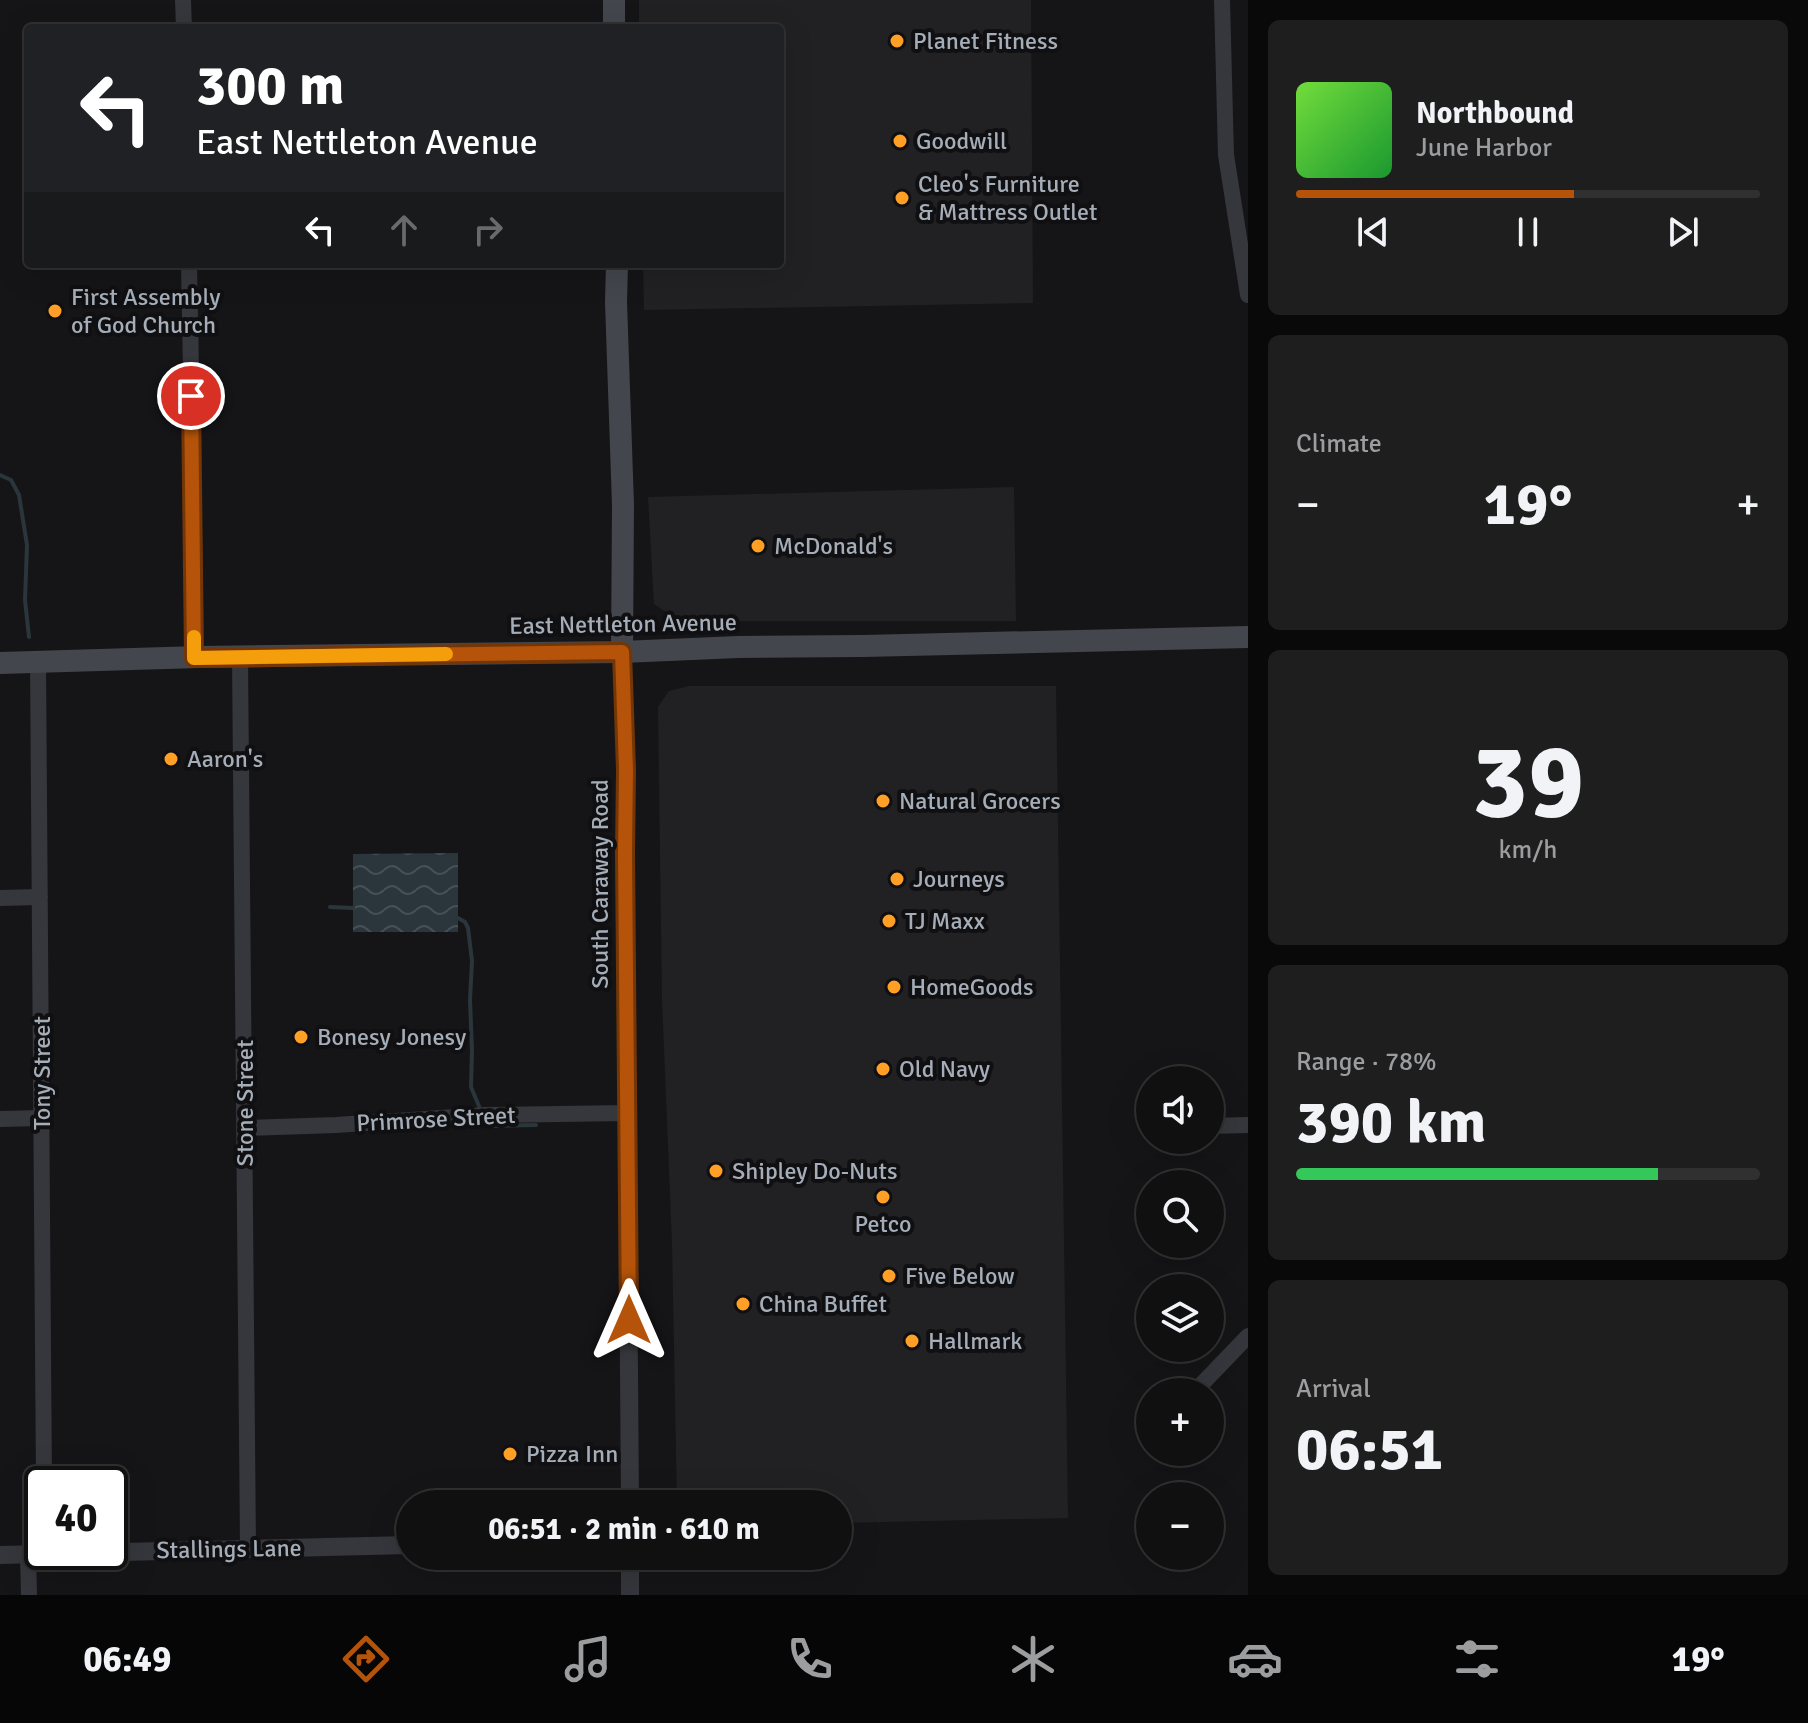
<!DOCTYPE html>
<html lang="en">
<head>
<meta charset="utf-8">
<style>
  body { margin:0; font-family:Signika,sans-serif; background:#1e1e1f; color:#f1f3f6; height:100vh; display:flex; flex-direction:column; font-size:30px; white-space:nowrap }
  * { box-sizing:border-box; margin:0 }
  p { font-size:26px; color:#9c9d9f }
  .icon { flex:none; width:44px; height:44px; fill:none; stroke:currentColor; stroke-width:2; stroke-linecap:round; stroke-linejoin:round }
  .map { position:relative; flex:1; overflow:hidden }
  .panel { display:flex; flex-direction:column; gap:20px; padding:20px; background:#090909; width:560px }
  .panel>* { flex:none }
  .hud { position:absolute; left:24px; top:24px; width:760px; height:244px; border-radius:8px; box-shadow:0 8px 32px #0002,0 0 0 2px #303031; background:#202124; color:#fff; overflow:hidden }
  .controls { position:absolute; left:1136px; top:1066px; display:grid; gap:16px }
  .controls a { display:grid; place-items:center; width:88px; height:88px; border-radius:50%; background:#101011; box-shadow:0 8px 32px #0002,0 0 0 2px #303031; font-size:40px }
  .speed { position:absolute; left:24px; top:1466px; display:flex; gap:16px; font-size:40px; font-weight:700; text-align:center }
  .speed>* { display:grid; place-content:center; width:104px; height:104px; border-radius:50%; background:#101011; box-shadow:0 8px 32px #0002,0 0 0 2px #303031; line-height:1 }
  .speed .limit { border:4px solid #111; border-radius:12px; background:#fff; color:#111 }
  .pin { position:absolute; display:grid; place-items:center; width:68px; height:68px; color:#fff; margin:-34px; border:4px solid #fff; border-radius:50%; box-shadow:0 2px 8px #0007 }
  .me { position:absolute; width:88px; margin:-44px; rotate:0deg; stroke-linejoin:round; filter:drop-shadow(0 0 6px #0008) }
  .turn { display:flex; align-items:center; gap:28px; height:168px; padding:0 40px; font-size:36px }
  .turn .icon { width:104px; height:104px; stroke-width:2.5 }
  .turn b { display:block; font-size:56px; line-height:68px }
  .lanes { display:flex; align-items:center; height:76px; padding:0 40px; background:#0003; justify-content:center; gap:40px; direction:ltr }
  .lanes .off { opacity:.35 }
  .big { font-size:60px; font-weight:700; line-height:1.1 }
  .panel .tile { flex:1; display:flex; flex-direction:column; justify-content:center; gap:12px; min-width:0; padding:0 28px; border-radius:12px; background:#1e1e1f }
  .panel .dial { align-items:center; gap:0 }
  .dial b { font-size:104px; line-height:1 }
  .song { display:flex; align-items:center; gap:24px }
  .cover { width:96px; height:96px; border-radius:12px; background:linear-gradient(135deg,hsl(100 70% 55%),hsl(130 70% 35%)) }
  .played { height:8px; border-radius:4px; background:linear-gradient(90deg,#b45309 60%,#303031 60%) }
  .keys { display:flex; justify-content:space-around; direction:ltr }
  .heat { display:flex; justify-content:space-between; align-items:center; font-size:44px; direction:ltr }
  .charge { height:12px; border-radius:6px; background:linear-gradient(90deg,#34c759 78%,#303031 0) }
  .trip { position:absolute; left:396px; top:1490px; width:456px; height:80px; border-radius:40px; background:#101011; box-shadow:0 8px 32px #0002,0 0 0 2px #303031; font-weight:700; line-height:80px; text-align:center }
  .tab-bar { display:flex; height:128px; justify-content:space-around; align-items:center; background:#060607; color:#9c9d9f }
  .tab-bar .icon { width:56px; height:56px }
  .tab-bar .on { color:#b45309 }
  .tab-bar b { font-size:36px; color:#f1f3f6 }
  main { display:flex; flex:1; min-height:0 }
  .map>svg:first-child { display:block }
</style>
</head>
<body>
<main>
<div class="map">
<svg width="1248" height="1595" viewBox="0 0 1248 1595">
  <defs>
    <pattern id="water-waves" width="16" height="10" patternUnits="userSpaceOnUse" patternTransform="scale(2)"><rect width="16" height="10" fill="#2a363c"/><path d="M0 5q4-4 8 0t8 0" fill="none" stroke="#465056"/></pattern>
  </defs>
  <rect width="100%" height="100%" fill="#151517"/>
  <path fill="#212124" d="M 639,0 L 1031,0 L 1033,303 L 644,310 L 643,264 L 780,264 L 780,28 L 639,28 Z
    M 1014,487 L 1016,621 L 679,621 L 654,604 L 648,497 Z
    M 689,686 L 1056,686 L 1068,1518 L 838,1523 L 838,1504 L 677,1504 L 672,1243 L 662,1000 L 658,707 L 669,691 Z"/>
  <path fill="url(#water-waves)" d="M 458,853 L 458,932 L 353,932 L 353,854 Z"/>
  <g fill="none" stroke-linecap="round" stroke-linejoin="round">
    <path stroke="#2a363c" stroke-width="4" d="M 0,475 L 11,480 L 19,495 L 27,545 L 25,600 L 29,637
      M 330,907 L 353,908
      M 458,918 L 465,922 L 468,928 L 472,961 L 470,1000 L 472,1050 L 471,1087 L 481,1111
      M 486,1123 L 491,1126 L 536,1125"/>
    <path stroke="#35373c" stroke-width="16" d="M 183,0 L 184,28
      M 1222,0 L 1226,155 L 1248,295
      M 189,264 L 195,587 L 194,658
      M 240,657 L 248,1549
      M 38,662 L 44,1484
      M 0,898 L 40,897
      M 0,1119 L 42,1118
      M 1210,1126 L 1248,1125
      M 244,1128 L 336,1125 L 486,1115 L 628,1113
      M 1199,1387 L 1248,1336
      M 28,1555 L 29,1595"/>
    <path stroke="#35373c" stroke-width="18" d="M 622,652 L 626,773 L 625,853 L 630,1504
      M 0,1555 L 410,1545
      M 630,1556 L 630,1595"/>
    <path stroke="#43464c" stroke-width="22" d="M 614,0 L 614,28
      M 617,264 L 616,302 L 623,505 L 622,652
      M 0,663 L 199,657 L 622,652 L 738,647 L 863,646 L 1248,637"/>
  </g>
  <g fill="none" stroke-linecap="round" stroke-linejoin="round">
    <defs>
      <path id="route" d="M 191,396 L 194,658 L 622,652 L 626,770 L 625,853 L 629,1320"/>
    </defs>
    <use href="#route" stroke="#753606" stroke-width="20"/>
    <use href="#route" stroke="#b45309" stroke-width="14"/>
    <path stroke="#f59e0b" stroke-width="14" d="M 194,637 L 194,658 L 446,654"/>
  </g>
  <g fill="#ff9f25" stroke="#101012" stroke-width="3">
    <circle cx="897" cy="41" r="8"/>
    <circle cx="900" cy="141" r="8"/>
    <circle cx="902" cy="198" r="8"/>
    <circle cx="55" cy="311" r="8"/>
    <circle cx="758" cy="546" r="8"/>
    <circle cx="171" cy="759" r="8"/>
    <circle cx="883" cy="801" r="8"/>
    <circle cx="897" cy="879" r="8"/>
    <circle cx="889" cy="921" r="8"/>
    <circle cx="894" cy="987" r="8"/>
    <circle cx="301" cy="1037" r="8"/>
    <circle cx="883" cy="1069" r="8"/>
    <circle cx="716" cy="1171" r="8"/>
    <circle cx="883" cy="1197" r="8"/>
    <circle cx="889" cy="1276" r="8"/>
    <circle cx="743" cy="1304" r="8"/>
    <circle cx="912" cy="1341" r="8"/>
    <circle cx="510" cy="1454" r="8"/>
  </g>
  <g text-anchor="middle" stroke-width="8" stroke-linejoin="round" paint-order="stroke">
    <g font-size="24" fill="#a5adb8" stroke="#101012" text-anchor="start">
      <text x="913" y="49">Planet Fitness</text>
      <text x="916" y="149">Goodwill</text>
      <text x="918" y="192">Cleo's Furniture<tspan x="918" dy="28">&amp; Mattress Outlet</tspan></text>
      <text x="71" y="305">First Assembly<tspan x="71" dy="28">of God Church</tspan></text>
      <text x="774" y="554">McDonald's</text>
      <text x="187" y="767">Aaron's</text>
      <text x="899" y="809">Natural Grocers</text>
      <text x="913" y="887">Journeys</text>
      <text x="905" y="929">TJ Maxx</text>
      <text x="910" y="995">HomeGoods</text>
      <text x="317" y="1045">Bonesy Jonesy</text>
      <text x="899" y="1077">Old Navy</text>
      <text x="732" y="1179">Shipley Do-Nuts</text>
      <text x="883" y="1232" text-anchor="middle">Petco</text>
      <text x="905" y="1284">Five Below</text>
      <text x="759" y="1312">China Buffet</text>
      <text x="928" y="1349">Hallmark</text>
      <text x="526" y="1462">Pizza Inn</text>
    </g>
    <g font-size="24" fill="#a5adb8" stroke="#101012">
      <text transform="translate(623 624) rotate(-1)" y="8">East Nettleton Avenue</text>
      <text transform="translate(600 884) rotate(-90)" y="8">South Caraway Road</text>
      <text transform="translate(42 1073) rotate(-90)" y="8">Tony Street</text>
      <text transform="translate(245 1103) rotate(-90)" y="8">Stone Street</text>
      <text transform="translate(436 1119) rotate(-3)" y="8">Primrose Street</text>
      <text transform="translate(229 1549) rotate(-1)" y="8">Stallings Lane</text>
    </g>
  </g>
</svg>
<div class="controls">
<a><svg class="icon" aria-label="sound" viewBox="0 0 24 24"><path d="M4 9h4l5-4v14l-5-4H4zM17 9q2 3 0 6"/></svg></a>
<a><svg class="icon" aria-label="search" viewBox="0 0 24 24"><circle cx="10" cy="10" r="6"/><path d="M15 15l6 6"/></svg></a>
<a><svg class="icon" aria-label="layers" viewBox="0 0 24 24"><path d="M12 4l9 5-9 5-9-5zM3 14l9 5 9-5"/></svg></a>
<a>+</a>
<a>−</a>
</div>
<div class="speed"><div class="limit">40</div></div>
<div class="pin" style="left:191px;top:396px;background:#d93025"><svg class="icon" aria-label="arrive" viewBox="0 0 24 24"><path d="M6 21V4h12l-3 4 3 4H6"/></svg></div>
<svg class="me" style="left:629px;top:1320px" viewBox="-20 -20 40 40"><path d="M0-17L14 15 0 8-14 15z" fill="#b45309" stroke="#fff" stroke-width="4"/></svg>
<div class="trip">06:51 · 2 min · 610 m</div>
<div class="hud">
<div class="turn"><svg class="icon" aria-label="left" viewBox="0 0 24 24"><path d="M17 20v-9H6M10 6l-5 5 5 5"/></svg><div><b>300 m</b>East Nettleton Avenue</div></div>
<div class="lanes"><svg class="icon" aria-label="left" viewBox="0 0 24 24"><path d="M17 20v-9H6M10 6l-5 5 5 5"/></svg><svg class="icon off" aria-label="ahead" viewBox="0 0 24 24"><path d="M12 20V5M6 11l6-6 6 6"/></svg><svg class="icon off" aria-label="right" viewBox="0 0 24 24"><path d="M7 20v-9h11M14 6l5 5-5 5"/></svg></div>
</div>
</div>
<section class="panel">
<div class="tile">
<div class="song"><i class="cover"></i><div><b>Northbound</b><p>June Harbor</p></div></div>
<div class="played"></div>
<div class="keys"><svg class="icon" aria-label="previous" viewBox="0 0 24 24"><path d="M18 5L8 12l10 7zM5 5v14"/></svg><svg class="icon" aria-label="pause" viewBox="0 0 24 24"><path d="M8 5v14M16 5v14"/></svg><svg class="icon" aria-label="next" viewBox="0 0 24 24"><path d="M6 5l10 7-10 7zM19 5v14"/></svg></div>
</div>
<div class="tile"><p>Climate</p>
<div class="heat"><a>−</a><b class="big">19°</b><a>+</a></div>
</div>
<div class="tile dial"><b>39</b><p>km/h</p></div>
<div class="tile"><p>Range · 78%</p><b class="big">390 km</b><div class="charge"></div></div>
<div class="tile"><p>Arrival</p><b class="big">06:51</b></div>
</section>
</main>
<nav class="tab-bar">
<b>06:49</b>
<svg class="icon on" aria-label="directions" viewBox="0 0 24 24"><path d="M12 3l9 9-9 9-9-9zM9 14v-3h6M13 9l2 2-2 2"/></svg>
<svg class="icon" aria-label="music" viewBox="0 0 24 24"><path d="M9 18V5l10-2v13"/><circle cx="6" cy="18" r="3"/><circle cx="16" cy="16" r="3"/></svg>
<svg class="icon" aria-label="phone" viewBox="0 0 24 24"><path d="M5 4h4l2 5-3 2q2 4 5 5l2-3 5 2v4C11 20 4 13 5 4z"/></svg>
<svg class="icon" aria-label="climate" viewBox="0 0 24 24"><path d="M12 3v18M4 7l16 10M4 17L20 7"/></svg>
<svg class="icon" aria-label="car" viewBox="0 0 24 24"><path d="M5 17H2v-5l4-1 3-4h7l3 4 3 1v5h-3M9 17h6M6 11h13"/><circle cx="7" cy="17" r="2"/><circle cx="17" cy="17" r="2"/></svg>
<svg class="icon" aria-label="filters" viewBox="0 0 24 24"><path d="M4 7h16M4 17h16"/><circle cx="9" cy="7" r="2"/><circle cx="15" cy="17" r="2"/></svg>
<b>19°</b>
</nav>
</body>
</html>
